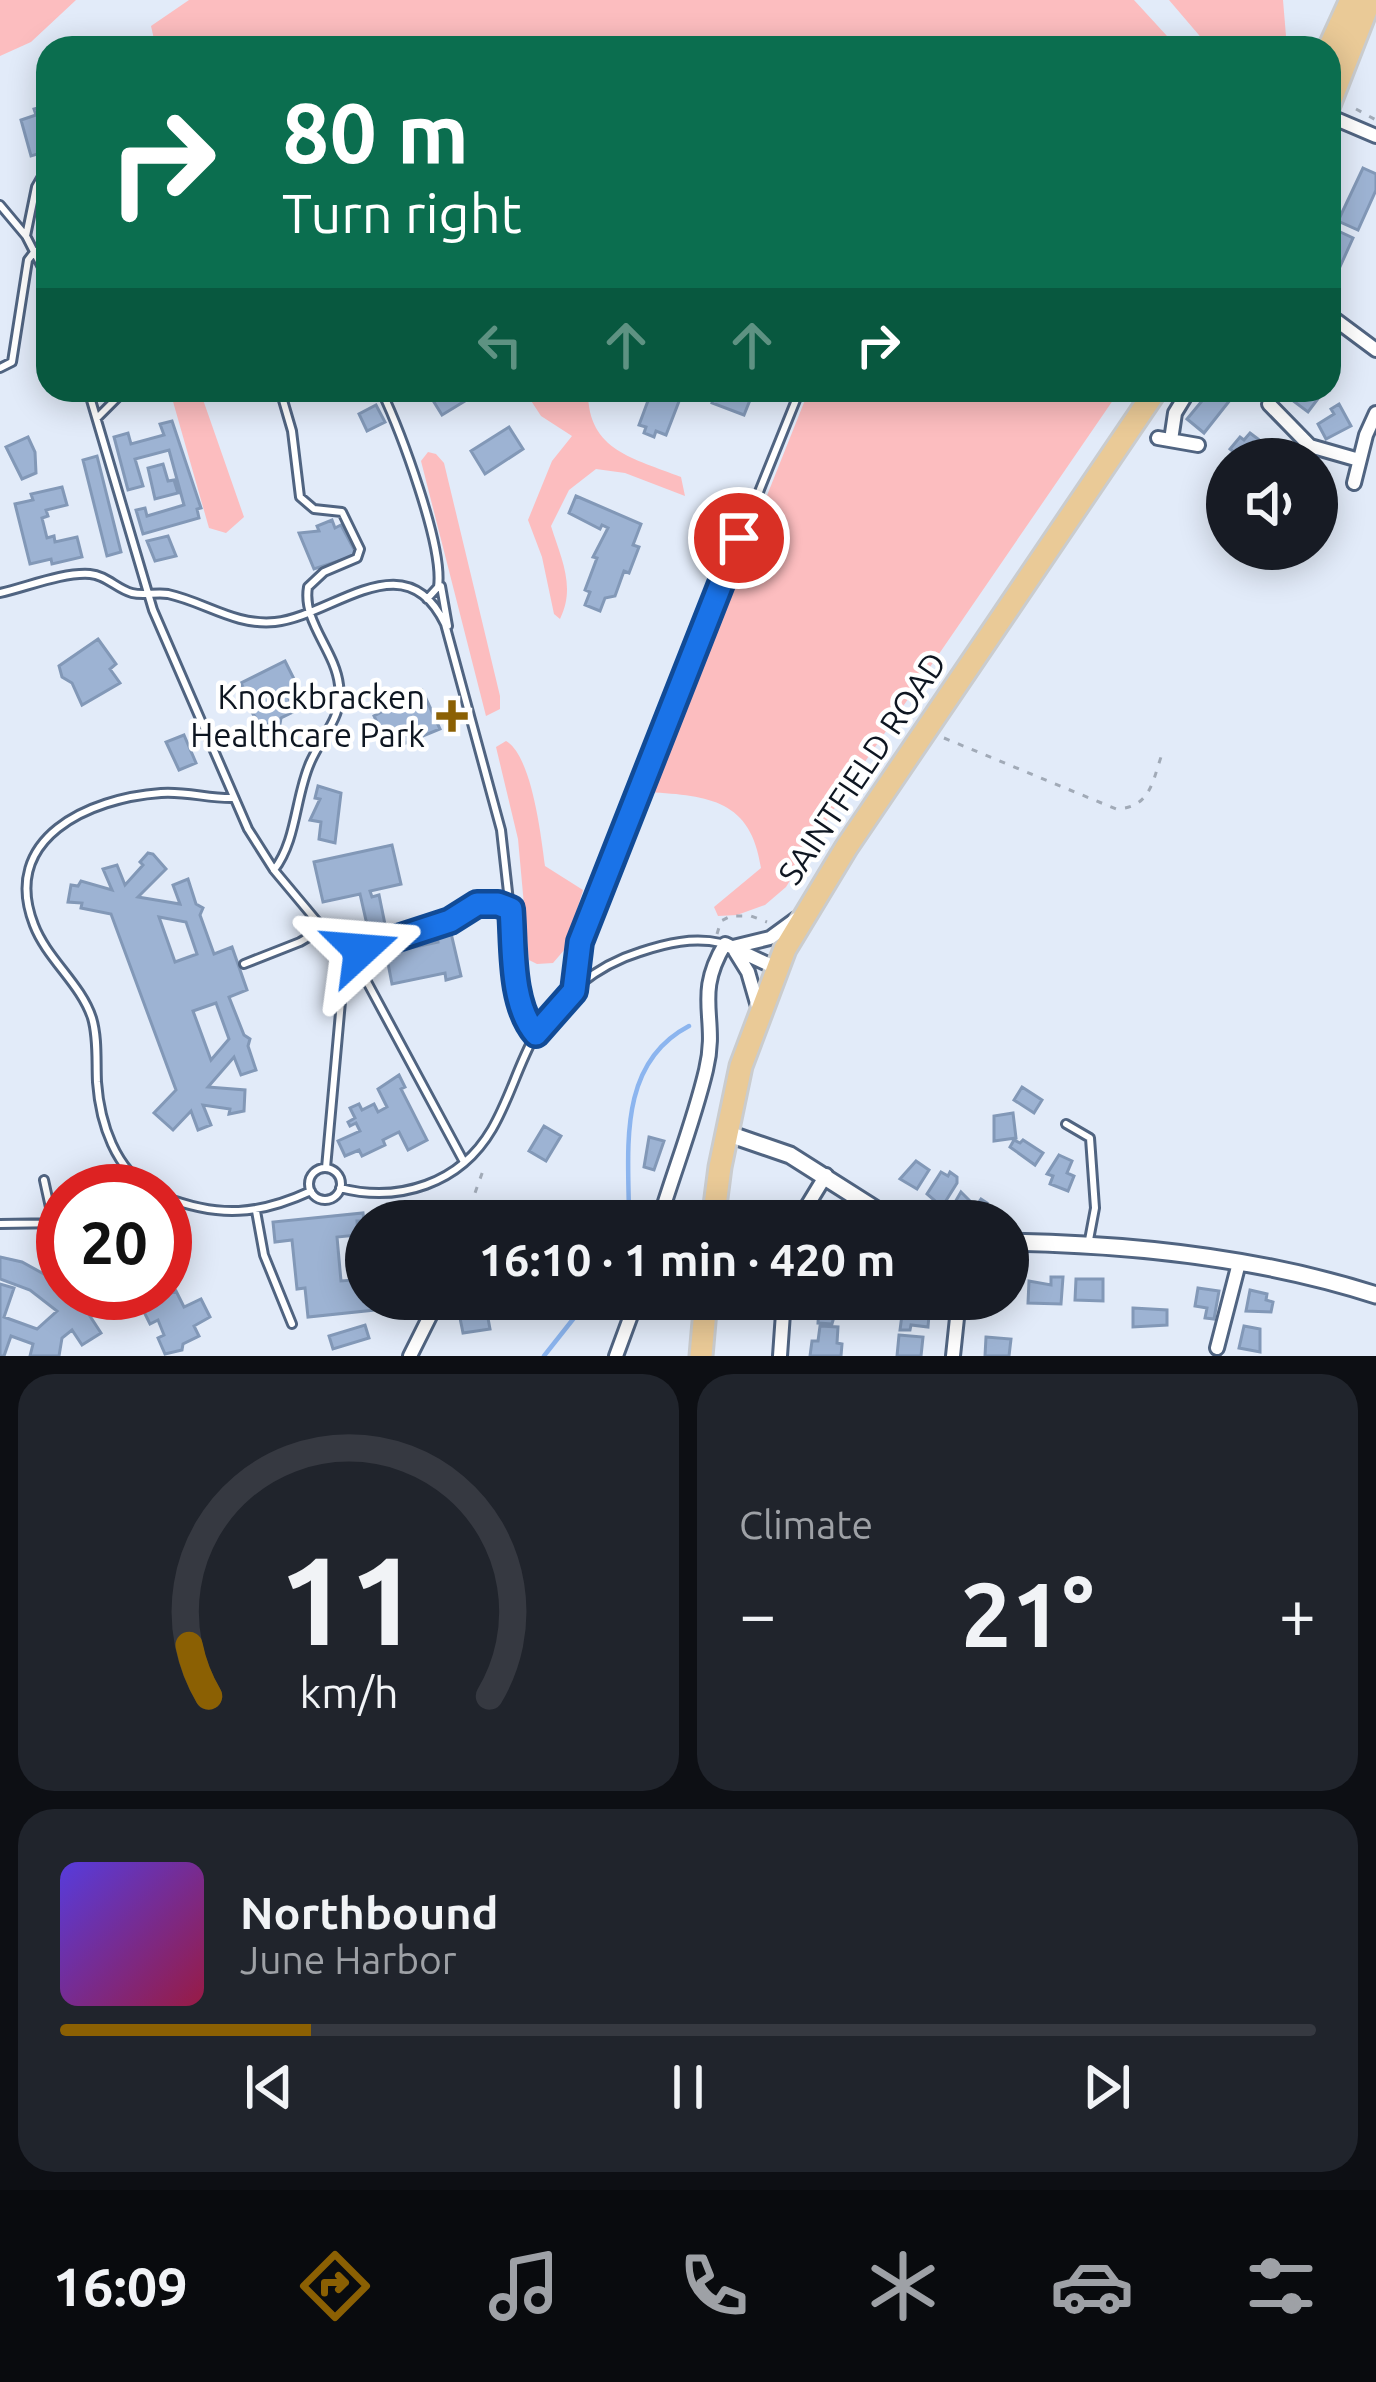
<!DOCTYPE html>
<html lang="en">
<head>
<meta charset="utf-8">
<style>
  body { margin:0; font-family:Ubuntu,sans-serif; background:#20242c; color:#f1f3f6; height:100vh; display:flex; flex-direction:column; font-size:45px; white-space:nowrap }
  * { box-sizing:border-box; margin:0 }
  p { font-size:39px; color:#9ea1a6 }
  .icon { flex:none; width:66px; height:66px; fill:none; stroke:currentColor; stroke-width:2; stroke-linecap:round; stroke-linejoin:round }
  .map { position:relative; height:1356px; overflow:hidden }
  .side { display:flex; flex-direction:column; gap:18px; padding:18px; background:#0d0f14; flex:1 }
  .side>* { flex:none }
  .banner { position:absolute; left:36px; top:36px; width:1305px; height:366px; border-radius:36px; box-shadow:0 6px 30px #0003; background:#0b6e4f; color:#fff; overflow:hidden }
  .tools { position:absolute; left:1206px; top:438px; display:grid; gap:24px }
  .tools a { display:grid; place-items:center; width:132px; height:132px; border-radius:50%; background:#171b24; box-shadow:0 6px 30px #0003; font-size:60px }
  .speed { position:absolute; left:36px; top:1164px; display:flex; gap:24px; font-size:60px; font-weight:700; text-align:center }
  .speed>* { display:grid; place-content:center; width:156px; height:156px; border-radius:50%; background:#171b24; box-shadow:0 6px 30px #0003; line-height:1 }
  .speed .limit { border:18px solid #d22; background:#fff; color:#111 }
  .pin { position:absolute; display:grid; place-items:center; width:102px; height:102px; color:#fff; margin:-51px; border:6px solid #fff; border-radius:50%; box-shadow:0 3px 12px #0007 }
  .me { position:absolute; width:132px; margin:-66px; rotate:71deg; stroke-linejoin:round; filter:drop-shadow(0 0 9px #0008) }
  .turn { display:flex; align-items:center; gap:42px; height:252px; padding:0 48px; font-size:54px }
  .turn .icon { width:156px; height:156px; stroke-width:2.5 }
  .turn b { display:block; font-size:84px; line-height:102px }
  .lanes { display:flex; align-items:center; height:114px; padding:0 48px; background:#0003; justify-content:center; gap:60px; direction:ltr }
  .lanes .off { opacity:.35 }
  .big { font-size:90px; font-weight:600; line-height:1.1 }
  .side .tile { flex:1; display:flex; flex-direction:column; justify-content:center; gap:18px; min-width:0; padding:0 42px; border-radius:36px; background:#20242c }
  .side .dial { align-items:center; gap:0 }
  .dial svg { height:312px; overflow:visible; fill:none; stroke:#363941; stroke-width:7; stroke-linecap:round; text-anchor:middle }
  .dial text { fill:#f1f3f6; stroke:none }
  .song { display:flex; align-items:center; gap:36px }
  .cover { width:144px; height:144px; border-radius:18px; background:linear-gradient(135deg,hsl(250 70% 55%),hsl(340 70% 35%)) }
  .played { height:12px; border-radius:6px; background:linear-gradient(90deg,#8b6003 20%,#363941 20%) }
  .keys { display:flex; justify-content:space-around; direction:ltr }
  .heat { display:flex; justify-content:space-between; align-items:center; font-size:66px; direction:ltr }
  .side .tiles { flex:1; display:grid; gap:18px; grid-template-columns:1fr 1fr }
  .tile:last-child { grid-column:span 2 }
  .trip { position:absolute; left:345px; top:1200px; width:684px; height:120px; border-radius:60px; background:#171b24; box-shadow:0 6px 30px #0003; font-weight:600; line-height:120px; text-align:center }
  .menu { display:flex; height:192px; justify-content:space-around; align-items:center; background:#090b0e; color:#9ea1a6 }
  .menu .icon { width:84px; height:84px }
  .menu .current { color:#8b6003 }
  .menu b { font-size:54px; color:#f1f3f6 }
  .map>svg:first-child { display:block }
</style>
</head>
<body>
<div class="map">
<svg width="1376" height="1356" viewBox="0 0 1376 1356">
  <rect width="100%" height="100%" fill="#e2ebf9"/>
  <path fill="#fcbdbf" d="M 0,0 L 76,0 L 31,42 L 0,56 Z
    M 189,0 L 1134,0 L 1178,48 L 156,48 L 151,26 Z
    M 1169,0 L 1283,0 L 1287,48 L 1210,48 Z
    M 524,390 L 588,390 C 587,451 634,458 681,477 L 685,496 L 625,473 L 596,469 L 569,490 L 551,526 C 561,558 576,587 560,619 L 554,614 L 542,557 L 528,520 L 552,461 L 572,436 L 541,416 Z
    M 809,390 L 1120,390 L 847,788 L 786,887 L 765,905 L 737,915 L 718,916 L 714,907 L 761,868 C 751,800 710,796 649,792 Z
    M 170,391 L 200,391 L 244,517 L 226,533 L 209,528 Z
    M 428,452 L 436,454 L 444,463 L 500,696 L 500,709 L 486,716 L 421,461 Z
    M 506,741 C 532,756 541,836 545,866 L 583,890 L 565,949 L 553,963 L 537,964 L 529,960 L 518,839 L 496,747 Z"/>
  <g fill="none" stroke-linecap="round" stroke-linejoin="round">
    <path stroke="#8cb5ef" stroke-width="4.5" d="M 629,1221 C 629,1151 616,1064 689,1026
      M 544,1356 L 589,1299"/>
  </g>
  <path fill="#9db3d3" stroke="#8298b7" stroke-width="3" fill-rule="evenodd" d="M 48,105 L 48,151 L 31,156 L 21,120 L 36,115 L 34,109 Z
    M 1363,168 L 1376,174 L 1376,190 L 1358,230 L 1338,221 Z
    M 1334,229 L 1353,238 L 1329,291 L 1329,239 Z
    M 436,390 L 476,390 L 478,393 L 442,415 L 429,394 Z
    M 652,390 L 701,390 L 698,397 L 683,391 L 666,435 L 656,431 L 654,437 L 644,433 L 646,427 L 639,425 Z
    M 717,390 L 754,390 L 744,415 L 712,403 Z
    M 1211,390 L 1238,390 L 1204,433 L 1187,419 Z
    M 1299,390 L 1312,390 L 1320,396 L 1308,412 L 1292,400 Z
    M 1339,404 L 1351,426 L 1326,439 L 1318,424 L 1334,414 L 1331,409 Z
    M 376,405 L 385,422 L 367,431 L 359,414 Z
    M 172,421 L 201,508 L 197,509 L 199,518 L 143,534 L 136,510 L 145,508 L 147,516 L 184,505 L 169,450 L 135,459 L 143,486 L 128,490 L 114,437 L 128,433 L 131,444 L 164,435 L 160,424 Z
    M 509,427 L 523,449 L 485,474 L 471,451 Z
    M 1250,433 L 1262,442 L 1248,459 L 1242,459 L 1230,449 L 1240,437 L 1244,440 Z
    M 28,437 L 35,452 L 36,473 L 22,479 L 6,447 Z
    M 97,456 L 121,552 L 107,556 L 83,460 Z
    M 163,464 L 168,481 L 174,480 L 178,493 L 155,499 L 148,468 Z
    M 62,487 L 67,505 L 46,510 L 48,516 L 42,518 L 47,538 L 54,536 L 55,542 L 77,537 L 82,557 L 52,564 L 51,559 L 30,564 L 15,504 L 33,500 L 31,494 Z
    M 576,496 L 641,524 L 633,545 L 639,547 L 629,573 L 624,571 L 615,596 L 605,598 L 600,611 L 585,605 L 590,592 L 585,590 L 597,558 L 593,557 L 608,528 L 602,525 L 600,529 L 569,513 Z
    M 332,520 L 335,528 L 341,525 L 357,555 L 314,569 L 299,533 L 319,531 L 317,526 Z
    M 168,536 L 176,556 L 155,561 L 147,541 Z
    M 98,639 L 116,664 L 110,669 L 120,683 L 82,705 L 72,683 L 62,677 L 59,666 Z
    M 285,661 L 300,691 L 288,696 L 295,711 L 281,718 L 280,724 L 273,728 L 267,724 L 262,727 L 242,698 L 247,696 L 241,683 Z
    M 422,690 L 440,729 L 396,747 L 389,732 L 383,735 L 374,716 Z
    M 184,735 L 196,763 L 179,770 L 166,742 Z
    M 318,786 L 341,793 L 335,843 L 319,839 L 321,822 L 310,820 L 320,799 L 315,798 Z
    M 392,845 L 401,884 L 370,891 L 372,897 L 379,895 L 387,934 L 370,938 L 360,894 L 323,902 L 314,862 Z
    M 148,853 L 153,854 L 166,869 L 138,897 L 180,904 L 173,885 L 188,879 L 196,904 L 203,908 L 200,915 L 214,954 L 232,947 L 247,990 L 229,997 L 244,1035 L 250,1039 L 248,1046 L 256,1070 L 241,1075 L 234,1057 L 208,1087 L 245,1090 L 244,1111 L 229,1114 L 230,1109 L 203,1105 L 211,1125 L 198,1130 L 191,1111 L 173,1130 L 154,1113 L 176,1090 L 111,914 L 81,908 L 82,903 L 68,902 L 71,885 L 78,886 L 81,881 L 112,890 L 103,869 L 117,865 L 125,885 L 143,865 L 140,862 ZM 159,917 L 186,922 L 197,954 L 175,962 ZM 216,1003 L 229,1039 L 211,1060 L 193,1011 Z
    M 451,933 L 461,976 L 446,980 L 445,973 L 392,984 L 386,953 L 438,942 L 437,936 Z
    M 399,1075 L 405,1087 L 401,1089 L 427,1140 L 408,1150 L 399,1132 L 383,1140 L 385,1145 L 362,1156 L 359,1150 L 345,1156 L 338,1141 L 360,1131 L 356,1123 L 350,1126 L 348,1122 L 355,1118 L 350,1108 L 359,1104 L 362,1110 L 374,1104 L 378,1112 L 387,1107 L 378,1089 Z
    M 1022,1087 L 1042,1100 L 1034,1113 L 1014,1100 Z
    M 1013,1113 L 1016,1138 L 994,1141 L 994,1116 Z
    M 544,1126 L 561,1136 L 546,1161 L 529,1151 Z
    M 649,1137 L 664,1141 L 654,1170 L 644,1167 Z
    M 1014,1140 L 1020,1143 L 1023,1140 L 1043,1153 L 1035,1165 L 1010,1147 Z
    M 1059,1155 L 1072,1161 L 1067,1173 L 1074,1176 L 1068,1191 L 1050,1184 L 1053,1176 L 1047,1174 Z
    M 916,1161 L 929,1170 L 917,1189 L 900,1179 Z
    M 941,1172 L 948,1176 L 950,1172 L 957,1177 L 957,1183 L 942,1207 L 927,1194 Z
    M 961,1192 L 971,1202 L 977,1205 L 981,1199 L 987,1203 L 977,1221 L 951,1209 Z
    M 363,1213 L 364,1221 L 357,1221 L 358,1235 L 337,1237 L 341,1281 L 366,1279 L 366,1299 L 392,1299 L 375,1310 L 308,1317 L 305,1288 L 297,1289 L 292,1240 L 275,1242 L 273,1222 Z
    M 0,1257 L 22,1262 L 53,1279 L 63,1286 L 63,1293 L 72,1293 L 84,1307 L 101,1333 L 82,1345 L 72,1330 L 62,1338 L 59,1356 L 30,1356 L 33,1344 L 11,1336 L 4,1356 L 0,1356 L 0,1284 L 14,1288 L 4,1317 L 37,1329 L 57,1311 L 30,1290 L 0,1279 Z
    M 1051,1277 L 1063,1277 L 1061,1304 L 1028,1303 L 1029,1281 L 1051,1285 Z
    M 1076,1279 L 1103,1279 L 1103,1301 L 1075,1300 Z
    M 1198,1288 L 1219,1291 L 1214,1319 L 1205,1318 L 1207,1308 L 1195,1306 Z
    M 1250,1290 L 1267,1294 L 1266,1300 L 1273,1302 L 1271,1312 L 1246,1311 Z
    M 176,1291 L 184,1307 L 201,1299 L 210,1317 L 194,1326 L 199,1336 L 183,1344 L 182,1350 L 165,1354 L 158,1338 L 164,1335 L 158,1320 L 150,1324 L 142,1308 L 156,1296 L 162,1297 Z
    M 814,1299 L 839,1299 L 832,1324 L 818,1323 L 819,1305 L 813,1304 Z
    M 912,1299 L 924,1299 L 923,1314 L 929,1315 L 928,1327 L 911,1325 L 910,1330 L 900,1330 L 902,1315 L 910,1316 L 910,1313 L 903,1312 L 904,1301 Z
    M 1133,1308 L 1167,1310 L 1167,1325 L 1133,1327 Z
    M 487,1313 L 490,1329 L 463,1333 L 460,1318 Z
    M 365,1325 L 369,1338 L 333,1349 L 329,1336 Z
    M 820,1326 L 838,1327 L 837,1343 L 842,1344 L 841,1356 L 810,1356 L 812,1341 L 818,1341 Z
    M 1244,1326 L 1260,1329 L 1260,1352 L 1239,1348 Z
    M 899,1335 L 923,1337 L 921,1356 L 897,1356 Z
    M 986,1337 L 1011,1339 L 1009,1356 L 985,1356 Z"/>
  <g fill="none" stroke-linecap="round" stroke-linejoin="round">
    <defs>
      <path id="service" d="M 0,205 L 26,236 L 48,279
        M 26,236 L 36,187 L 48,166
        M 0,368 L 12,362 L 28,260 L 35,251
        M 88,390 L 153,610 L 248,829 L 274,870 L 366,980 L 464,1162
        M 381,390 C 400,430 444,546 438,587 L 427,599
        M 97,418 L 125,390
        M 441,586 L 448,626
        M 0,593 C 27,587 63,572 90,574 C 106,575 117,589 132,593 C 144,596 156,592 168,594 C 205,602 235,626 275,622 C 333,616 405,540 445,624 L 501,830 L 520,999 L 528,1026 L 536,1034
        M 274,870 C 297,840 295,797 310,763 C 322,735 344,717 339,685 C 335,650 302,622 308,587 L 324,572 L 357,558 L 360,549 L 342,512 L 314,509 L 300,497 L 292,431 L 280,390
        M 350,959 L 382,941 L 450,921 L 477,904 L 498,904 L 511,909
        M 244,964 L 300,942 L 324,928
        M 574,991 L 580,942 L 599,889 L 800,390
        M 1066,1124 L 1090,1138 L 1095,1208 L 1089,1240
        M 326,1168 L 345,957
        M309 1184a16 16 0 1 1 32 0a16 16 0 1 1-32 0Z
        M 44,1180 L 51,1212 L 46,1223
        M 340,1188 C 399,1203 460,1184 492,1129 C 509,1100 518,1066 534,1037 C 556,998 597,965 640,952 C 667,943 693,937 721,943
        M 153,1191 C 115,1170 100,1123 97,1082 C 96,1061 98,1038 92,1018 C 81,984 47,959 34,925 C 0,838 89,798 161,793 C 186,791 210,799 234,798
        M 165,1197 C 219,1218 259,1215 311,1191
        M 256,1211 L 264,1255 L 292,1324
        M 165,1212 L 176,1202
        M 0,1224 L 63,1223"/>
      <path id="minor" d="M 1329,116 L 1376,136
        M 1329,315 L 1376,350
        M 1269,404 L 1310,446 L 1359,460
        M 1158,438 L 1198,445
        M 1171,440 L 1175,413 L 1189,390
        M 1354,483 L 1366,435 L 1376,413
        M 733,947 L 770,938 L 796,919
        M 735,951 L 748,972 L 759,1010
        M 568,1221 L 581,1214
        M 659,1221 C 674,1171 694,1121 706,1070 C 719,1017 693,997 725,944 L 776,968
        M 798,1221 L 826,1175
        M 1217,1348 L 1239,1263
        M 410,1356 L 433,1310 L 444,1299
        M 616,1356 L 637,1299
        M 780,1356 L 784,1299
        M 953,1356 L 959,1299"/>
      <path id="tertiary" d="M 726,1133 L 790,1155 L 894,1221
        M 1008,1242 C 1131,1244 1258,1257 1376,1295"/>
      <path id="trunk" d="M 1329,48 L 1351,0
        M 1329,105 L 1370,0
        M 713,1221 L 720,1167 L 741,1066 L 785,949 L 846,848 L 1156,390
        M 701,1356 L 706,1299"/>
    </defs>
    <use href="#service" stroke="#506481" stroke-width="12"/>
    <use href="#minor" stroke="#506481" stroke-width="18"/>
    <use href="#tertiary" stroke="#506481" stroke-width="21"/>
    <use href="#trunk" stroke="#caccce" stroke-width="27"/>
    <path stroke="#a1aab7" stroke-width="3" stroke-dasharray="6 9" stroke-linecap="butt" d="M 1356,109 L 1376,120
      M 944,738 L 1116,809 C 1149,808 1152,784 1161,757
      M 717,934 L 721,921 L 731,916 L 751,916 L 767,922
      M 465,1221 L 485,1165"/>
    <use href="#service" stroke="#fff" stroke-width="6"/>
    <use href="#minor" stroke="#fff" stroke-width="12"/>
    <use href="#tertiary" stroke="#fff" stroke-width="15"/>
    <use href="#trunk" stroke="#eaca97" stroke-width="21"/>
  </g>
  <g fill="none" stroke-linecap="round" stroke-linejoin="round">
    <defs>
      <path id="route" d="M 361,950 L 450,921 L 477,904 L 498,904 L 511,909 C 514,946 510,1004 536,1034 L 574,991 L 580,942 L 739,538"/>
    </defs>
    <use href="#route" stroke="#114b97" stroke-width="30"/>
    <use href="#route" stroke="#1a73e8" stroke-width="21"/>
  </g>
  <path fill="#8b6003" stroke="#fff" stroke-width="4.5" d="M446 698h12v12h12v12h-12v12h-12v-12h-12v-12h12z"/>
  <g text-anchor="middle" stroke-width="9" stroke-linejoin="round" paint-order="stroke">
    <g font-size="33" fill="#0e1621" stroke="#fff" text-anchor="end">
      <text x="425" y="709">Knockbracken<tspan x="425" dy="38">Healthcare Park</tspan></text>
    </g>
    <g font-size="33" fill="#0e1621" stroke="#fff">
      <text transform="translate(862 768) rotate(-56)" y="12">SAINTFIELD ROAD</text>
    </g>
  </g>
</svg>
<div class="tools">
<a><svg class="icon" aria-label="sound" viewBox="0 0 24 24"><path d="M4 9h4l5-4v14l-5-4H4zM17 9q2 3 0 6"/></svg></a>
</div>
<div class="speed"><div class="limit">20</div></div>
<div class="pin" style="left:739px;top:538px;background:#d93025"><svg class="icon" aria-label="arrive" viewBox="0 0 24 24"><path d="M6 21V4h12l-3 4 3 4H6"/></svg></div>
<svg class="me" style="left:361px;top:950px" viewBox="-20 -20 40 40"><path d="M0-17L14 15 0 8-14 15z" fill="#1a73e8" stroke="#fff" stroke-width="4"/></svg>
<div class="trip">16:10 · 1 min · 420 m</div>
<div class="banner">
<div class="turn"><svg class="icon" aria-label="right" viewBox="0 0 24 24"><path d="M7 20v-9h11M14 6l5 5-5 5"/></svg><div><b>80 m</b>Turn right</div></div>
<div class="lanes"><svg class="icon off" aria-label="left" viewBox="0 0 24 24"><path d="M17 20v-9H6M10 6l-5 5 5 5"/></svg><svg class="icon off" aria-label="ahead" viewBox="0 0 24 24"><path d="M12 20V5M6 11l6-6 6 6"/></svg><svg class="icon off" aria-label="ahead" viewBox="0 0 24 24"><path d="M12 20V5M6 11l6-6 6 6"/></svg><svg class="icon" aria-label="right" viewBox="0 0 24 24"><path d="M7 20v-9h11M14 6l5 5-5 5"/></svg></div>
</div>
</div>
<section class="side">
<div class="tiles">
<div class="tile dial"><svg viewBox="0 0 100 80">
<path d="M14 69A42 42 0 1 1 86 69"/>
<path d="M14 69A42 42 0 0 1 9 56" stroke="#8b6003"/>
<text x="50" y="56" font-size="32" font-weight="700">11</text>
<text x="50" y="72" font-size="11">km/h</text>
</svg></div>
<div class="tile"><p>Climate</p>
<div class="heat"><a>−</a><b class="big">21°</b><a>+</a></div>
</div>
<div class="tile">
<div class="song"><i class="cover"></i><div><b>Northbound</b><p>June Harbor</p></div></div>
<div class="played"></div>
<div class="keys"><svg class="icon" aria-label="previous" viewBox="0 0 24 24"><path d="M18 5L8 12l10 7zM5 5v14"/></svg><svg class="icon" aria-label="pause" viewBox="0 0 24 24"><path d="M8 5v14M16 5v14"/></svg><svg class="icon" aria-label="next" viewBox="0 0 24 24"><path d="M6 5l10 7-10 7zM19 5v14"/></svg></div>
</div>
</div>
</section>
<nav class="menu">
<b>16:09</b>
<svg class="icon current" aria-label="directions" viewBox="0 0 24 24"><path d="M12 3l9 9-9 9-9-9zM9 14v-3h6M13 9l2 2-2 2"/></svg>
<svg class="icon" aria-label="music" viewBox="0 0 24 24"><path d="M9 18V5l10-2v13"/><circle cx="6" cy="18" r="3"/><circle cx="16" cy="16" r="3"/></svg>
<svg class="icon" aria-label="phone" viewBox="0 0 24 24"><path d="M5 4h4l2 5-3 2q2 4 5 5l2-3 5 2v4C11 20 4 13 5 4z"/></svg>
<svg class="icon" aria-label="climate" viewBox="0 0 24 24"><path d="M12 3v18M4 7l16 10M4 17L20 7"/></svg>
<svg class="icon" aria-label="car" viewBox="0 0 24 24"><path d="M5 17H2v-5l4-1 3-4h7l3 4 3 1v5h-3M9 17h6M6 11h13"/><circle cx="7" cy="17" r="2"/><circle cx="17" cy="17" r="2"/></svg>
<svg class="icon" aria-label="filters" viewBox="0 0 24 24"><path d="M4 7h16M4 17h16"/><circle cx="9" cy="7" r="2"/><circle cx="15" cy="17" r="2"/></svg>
</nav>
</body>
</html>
